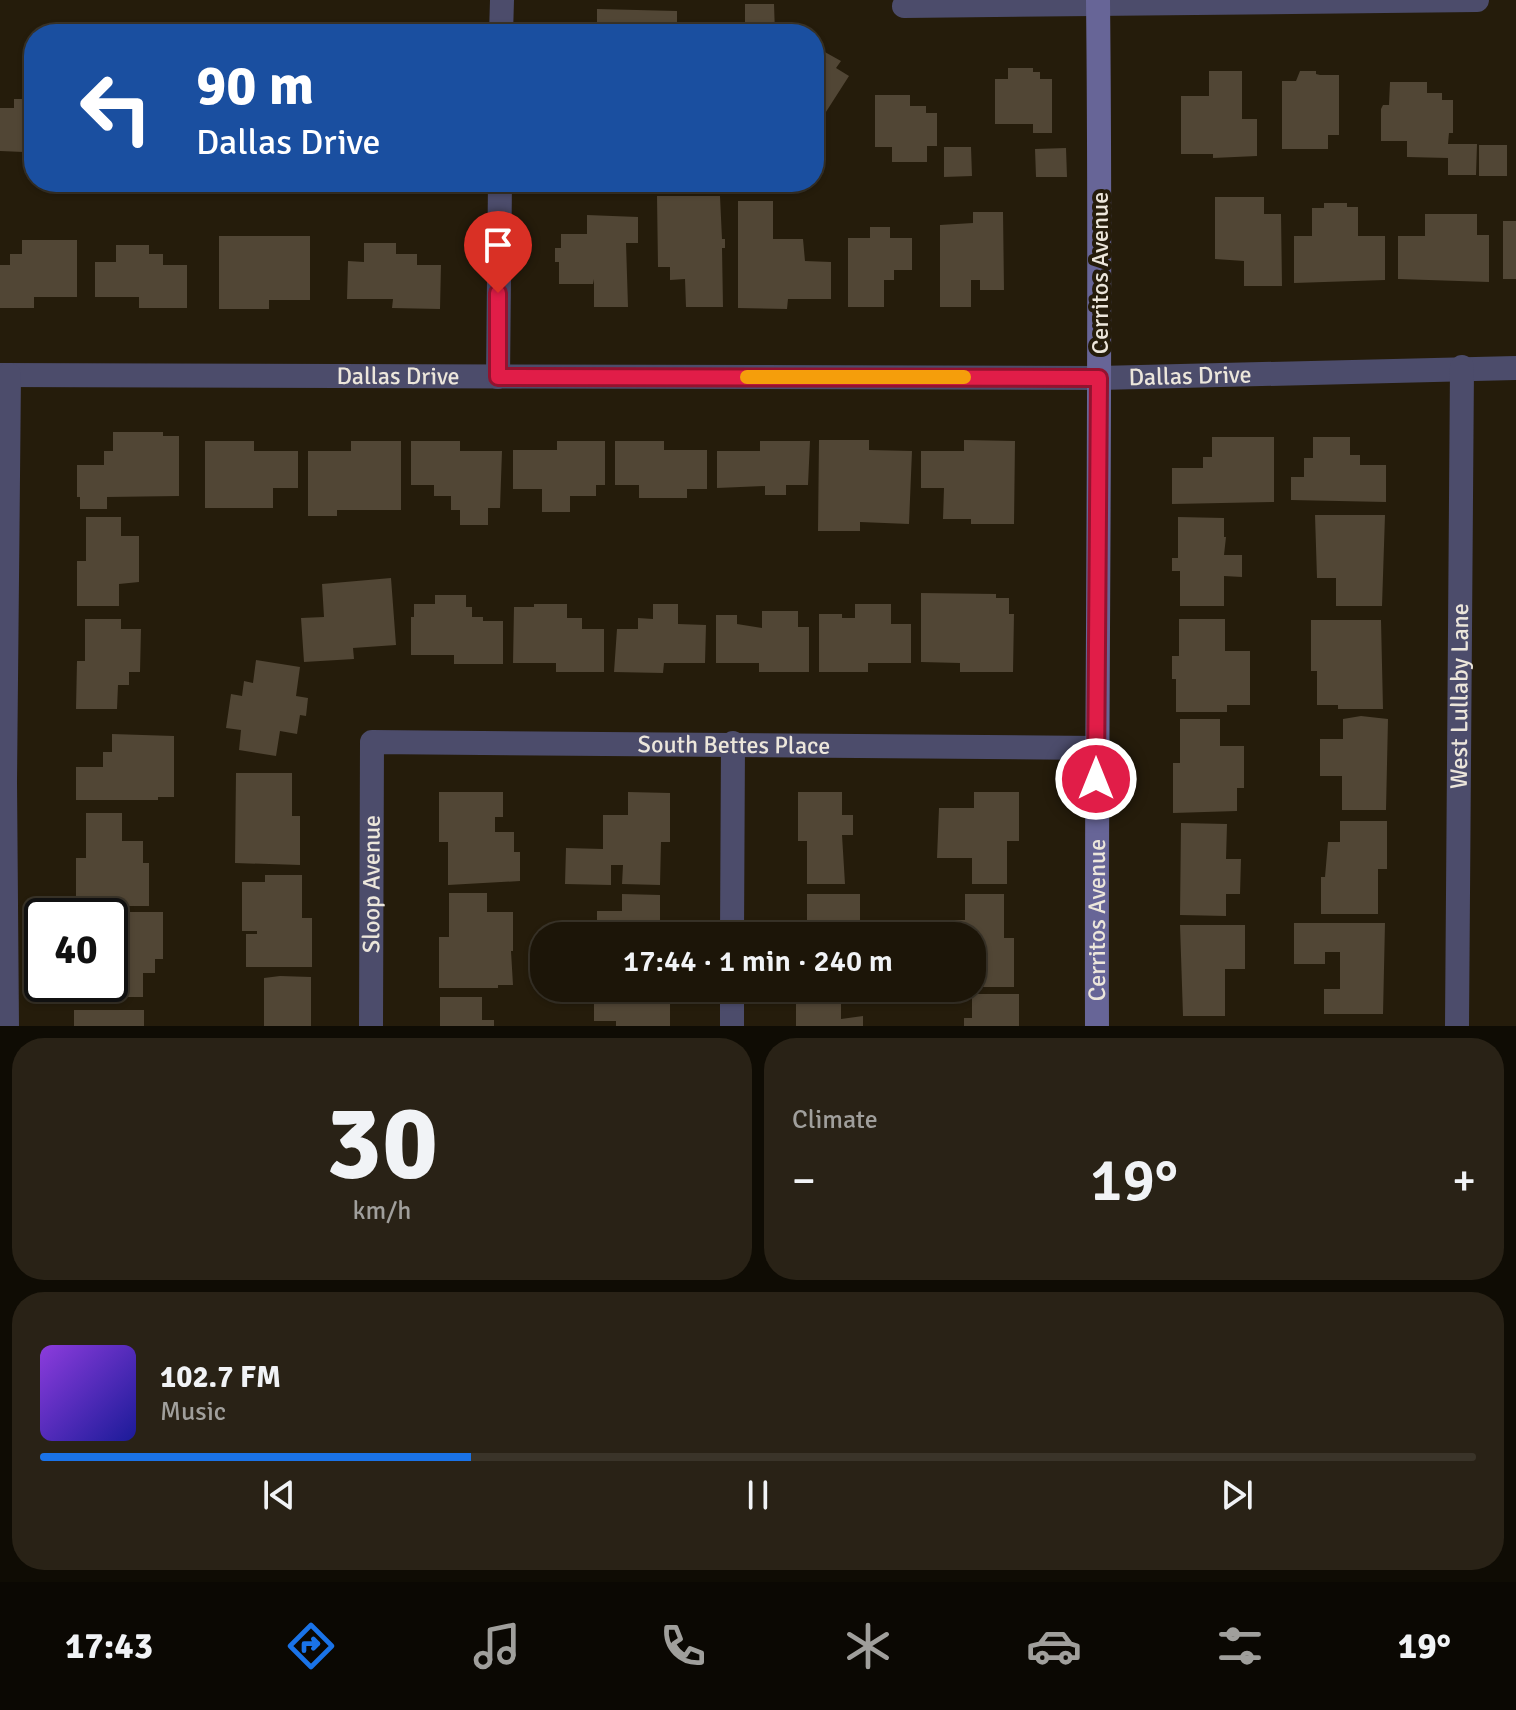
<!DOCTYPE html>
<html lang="en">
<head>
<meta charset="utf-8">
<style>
  body { margin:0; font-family:Signika,sans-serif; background:#292216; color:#f1f3f6; height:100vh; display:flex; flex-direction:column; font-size:30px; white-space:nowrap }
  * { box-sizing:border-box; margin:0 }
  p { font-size:26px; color:#a09f9c }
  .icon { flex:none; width:44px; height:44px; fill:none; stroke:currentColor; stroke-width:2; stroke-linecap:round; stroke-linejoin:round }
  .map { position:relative; height:1026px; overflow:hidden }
  .details { display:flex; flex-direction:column; gap:12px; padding:12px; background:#0f0c04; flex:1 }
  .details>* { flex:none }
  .top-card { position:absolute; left:24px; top:24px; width:800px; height:168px; border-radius:32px; box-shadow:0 2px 6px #0004,0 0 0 2px #3a3429; background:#1a4fa0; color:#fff; overflow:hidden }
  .speed { position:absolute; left:24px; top:898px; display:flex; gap:16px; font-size:40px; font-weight:700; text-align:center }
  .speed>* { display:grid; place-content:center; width:104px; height:104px; border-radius:50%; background:#1c1508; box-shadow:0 2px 6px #0004,0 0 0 2px #3a3429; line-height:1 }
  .speed .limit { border:4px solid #111; border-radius:12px; background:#fff; color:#111 }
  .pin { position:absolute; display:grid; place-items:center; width:68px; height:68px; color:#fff; margin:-82px -34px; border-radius:50% 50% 50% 0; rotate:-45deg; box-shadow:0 0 8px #0007 }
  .pin .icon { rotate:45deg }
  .me { position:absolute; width:88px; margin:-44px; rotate:0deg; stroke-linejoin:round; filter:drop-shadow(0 0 6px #0008) }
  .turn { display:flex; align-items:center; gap:28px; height:168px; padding:0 40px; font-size:36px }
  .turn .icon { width:104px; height:104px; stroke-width:2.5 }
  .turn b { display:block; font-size:56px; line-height:68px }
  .big { font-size:60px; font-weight:600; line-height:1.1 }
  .details .card { flex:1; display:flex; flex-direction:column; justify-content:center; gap:12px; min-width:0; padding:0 28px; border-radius:32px; background:#292216 }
  .details .dial { align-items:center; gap:0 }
  .dial b { font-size:104px; line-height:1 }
  .song { display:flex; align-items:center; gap:24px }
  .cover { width:96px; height:96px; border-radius:12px; background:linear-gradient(135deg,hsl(270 70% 55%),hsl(240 70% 35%)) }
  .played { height:8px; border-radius:4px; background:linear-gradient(90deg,#1a73e8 30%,#3a3429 30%) }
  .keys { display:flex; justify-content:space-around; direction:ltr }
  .heat { display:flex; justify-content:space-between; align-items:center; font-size:44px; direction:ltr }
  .details .tiles { flex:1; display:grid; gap:12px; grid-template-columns:1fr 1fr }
  .card:last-child { grid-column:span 2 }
  .trip { position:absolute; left:530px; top:922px; width:456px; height:80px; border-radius:32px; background:#1c1508; box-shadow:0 2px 6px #0004,0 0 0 2px #3a3429; font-weight:600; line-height:80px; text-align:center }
  .tabs { display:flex; height:128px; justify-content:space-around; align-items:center; background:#0b0803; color:#a09f9c }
  .tabs .icon { width:56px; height:56px }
  .tabs .selected { color:#1a73e8 }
  .tabs b { font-size:36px; color:#f1f3f6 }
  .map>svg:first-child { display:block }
</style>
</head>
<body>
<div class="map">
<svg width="1516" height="1026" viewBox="0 0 1516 1026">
  <rect width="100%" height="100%" fill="#251c0b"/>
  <path fill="#514635" d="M 745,4 L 774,4 L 775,33 L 745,33 Z
    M 597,9 L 677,11 L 677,34 L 597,34 Z
    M 814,46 L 841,61 L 836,68 L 849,76 L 824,115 L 814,108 Z
    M 29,66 L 34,66 L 34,167 L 23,167 L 24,152 L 0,151 L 0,108 L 14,108 L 14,99 L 29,99 Z
    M 1008,68 L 1033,68 L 1033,72 L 1040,72 L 1040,79 L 1052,79 L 1052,133 L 1033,133 L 1033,124 L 995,124 L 995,79 L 1008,79 Z
    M 1209,71 L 1242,71 L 1242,119 L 1257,119 L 1257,156 L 1213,158 L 1213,154 L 1181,154 L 1181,96 L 1209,96 Z
    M 1300,71 L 1316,71 L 1316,74 L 1320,75 L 1339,75 L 1339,135 L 1328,135 L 1328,149 L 1282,149 L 1282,81 L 1296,81 Z
    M 1390,82 L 1427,82 L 1427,93 L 1442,93 L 1442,100 L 1453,100 L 1453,133 L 1449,133 L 1448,144 L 1477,144 L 1476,175 L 1448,175 L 1448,158 L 1407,157 L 1407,141 L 1381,141 L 1381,109 L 1383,105 L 1389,105 Z
    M 875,95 L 910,95 L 910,106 L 926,106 L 926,113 L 937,113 L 937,146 L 927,146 L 927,162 L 892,162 L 892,147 L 875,147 Z
    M 1479,145 L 1507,145 L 1507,176 L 1479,176 Z
    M 944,147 L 971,147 L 972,176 L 944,177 Z
    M 1066,148 L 1067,177 L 1036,177 L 1035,149 Z
    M 657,196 L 720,196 L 722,239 L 725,239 L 725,248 L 722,248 L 723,307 L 686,307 L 685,279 L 670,280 L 670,267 L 658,267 Z
    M 1215,197 L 1264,197 L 1264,214 L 1281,214 L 1282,286 L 1244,286 L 1244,261 L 1215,259 Z
    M 738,201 L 773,201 L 773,239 L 803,239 L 805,261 L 831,262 L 831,299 L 788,299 L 787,309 L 738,308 Z
    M 1324,203 L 1347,203 L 1347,207 L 1358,207 L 1358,236 L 1385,236 L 1385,280 L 1294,283 L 1294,236 L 1312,236 L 1312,208 L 1324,208 Z
    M 973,212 L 1003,212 L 1004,290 L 980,290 L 980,280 L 971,280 L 971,307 L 940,307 L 940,225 L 973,223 Z
    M 1425,214 L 1477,214 L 1477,235 L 1489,235 L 1489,282 L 1398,279 L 1398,236 L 1425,236 Z
    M 587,215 L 638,217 L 638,243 L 626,243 L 628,307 L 594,307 L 594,279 L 593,284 L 559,284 L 559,262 L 555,262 L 555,248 L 561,248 L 561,234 L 587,234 Z
    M 1503,221 L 1516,221 L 1516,279 L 1503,279 Z
    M 870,227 L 890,227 L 890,238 L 912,238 L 912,270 L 894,270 L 894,280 L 884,280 L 884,307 L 848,307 L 848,238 L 870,238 Z
    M 219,236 L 310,236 L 310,300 L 269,300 L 269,309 L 219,309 Z
    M 22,240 L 77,240 L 77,297 L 34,297 L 34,308 L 0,308 L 0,265 L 10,265 L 10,254 L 22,254 Z
    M 364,243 L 396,243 L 396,254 L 417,254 L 417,265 L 441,265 L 440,309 L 392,308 L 393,299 L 347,299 L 348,261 L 364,262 Z
    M 116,245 L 149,245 L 149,254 L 163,254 L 163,265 L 187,265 L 187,308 L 139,308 L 139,297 L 95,297 L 95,262 L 116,262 Z
    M 113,432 L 163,432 L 163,436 L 179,436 L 179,496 L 107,497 L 107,509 L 80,509 L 80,497 L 77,497 L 77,465 L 104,465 L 104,451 L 113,451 Z
    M 1212,437 L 1274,437 L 1274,502 L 1172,504 L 1172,468 L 1203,468 L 1203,457 L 1212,457 Z
    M 1313,437 L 1350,437 L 1350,455 L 1360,455 L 1360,465 L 1386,465 L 1386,502 L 1291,500 L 1291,477 L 1304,477 L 1304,458 L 1313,458 Z
    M 819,440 L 869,440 L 869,450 L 912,451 L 909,524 L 860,522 L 860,531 L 818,531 Z
    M 964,440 L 1015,441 L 1014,524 L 971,524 L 971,519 L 943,519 L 944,488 L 921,488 L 921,451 L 964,451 Z
    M 205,441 L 254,441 L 254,451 L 298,451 L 298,488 L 273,488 L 273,508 L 205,508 Z
    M 351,441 L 401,441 L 401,510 L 337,510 L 337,516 L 308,516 L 308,451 L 351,451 Z
    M 411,441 L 460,441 L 460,451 L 502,451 L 500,508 L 488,508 L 488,525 L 460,525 L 460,510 L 451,510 L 451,496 L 434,496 L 434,485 L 411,485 Z
    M 557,441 L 605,441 L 605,485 L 596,485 L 596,496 L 570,496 L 570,512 L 542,512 L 542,489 L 513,489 L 513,450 L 557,450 Z
    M 615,441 L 664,441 L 664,450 L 707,450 L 707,489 L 687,489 L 687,498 L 639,498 L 639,485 L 615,485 Z
    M 760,441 L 810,441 L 808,485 L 786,485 L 786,495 L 765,495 L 765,486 L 717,488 L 717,451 L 760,451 Z
    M 1315,515 L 1385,515 L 1382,606 L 1336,606 L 1336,578 L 1317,578 Z
    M 86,517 L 121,517 L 121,536 L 139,536 L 139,582 L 119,584 L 119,606 L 77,606 L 77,561 L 86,561 Z
    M 1178,517 L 1224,518 L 1224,537 L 1226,537 L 1224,555 L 1242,555 L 1242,577 L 1224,576 L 1224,606 L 1180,606 L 1180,571 L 1172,571 L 1172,558 L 1178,558 Z
    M 391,578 L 396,645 L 353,648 L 354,659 L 304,662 L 301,618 L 324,617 L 322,584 Z
    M 921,593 L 996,594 L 996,598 L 1009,598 L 1009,614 L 1014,614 L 1013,672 L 960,672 L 960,663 L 921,662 Z
    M 435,595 L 466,595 L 466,607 L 472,607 L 472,617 L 483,617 L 483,621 L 503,621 L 503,664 L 454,664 L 454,655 L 411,655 L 411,617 L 414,617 L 414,604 L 435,604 Z
    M 534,604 L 567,604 L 567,618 L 582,618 L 582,629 L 604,629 L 604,672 L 556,672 L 556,663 L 513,663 L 514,607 L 534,607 Z
    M 653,604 L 678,604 L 678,624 L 706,625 L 705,663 L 664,663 L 663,673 L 614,672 L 617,629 L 638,629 L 638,618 L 653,619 Z
    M 855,604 L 891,604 L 891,624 L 911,624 L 911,663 L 868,663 L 868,672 L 819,672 L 819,614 L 842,614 L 842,618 L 855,618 Z
    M 762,611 L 798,611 L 798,627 L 809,627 L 809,672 L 759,672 L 759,663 L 716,663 L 716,615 L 737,615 L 737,624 L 762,628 Z
    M 85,619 L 121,619 L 121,629 L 141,629 L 140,672 L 129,672 L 129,685 L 118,685 L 117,709 L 76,709 L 77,661 L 85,661 Z
    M 1179,619 L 1225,619 L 1225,651 L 1250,651 L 1250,705 L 1227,705 L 1227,712 L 1176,712 L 1176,679 L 1172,679 L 1172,656 L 1179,656 Z
    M 1311,620 L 1381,620 L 1383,709 L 1338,709 L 1338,705 L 1317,705 L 1317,671 L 1311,671 Z
    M 256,660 L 300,667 L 296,696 L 308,698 L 306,716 L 300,715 L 297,734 L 280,731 L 276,756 L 239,750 L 241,730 L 226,728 L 231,694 L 242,696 L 244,681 L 253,683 Z
    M 1361,716 L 1388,719 L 1386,810 L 1342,810 L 1342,776 L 1320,776 L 1320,739 L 1343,739 L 1343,719 Z
    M 1180,719 L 1220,719 L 1220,746 L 1244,746 L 1244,788 L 1237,788 L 1237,811 L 1173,813 L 1173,763 L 1180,763 Z
    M 112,734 L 174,736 L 174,797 L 158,797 L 158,800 L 76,800 L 76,767 L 103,767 L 103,752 L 112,752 Z
    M 236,773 L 292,773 L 292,816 L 300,816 L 300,865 L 235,863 Z
    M 439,792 L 503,792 L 503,817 L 495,817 L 495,832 L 514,832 L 514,852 L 520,852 L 520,881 L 448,885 L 448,842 L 439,842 Z
    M 628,792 L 670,793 L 670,842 L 661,842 L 660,885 L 622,884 L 623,865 L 611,865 L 611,885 L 565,884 L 566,848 L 603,849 L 603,815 L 628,815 Z
    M 798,792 L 842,792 L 842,815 L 853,815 L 853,835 L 842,835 L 845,884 L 807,884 L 807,841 L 798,841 Z
    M 974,792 L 1019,792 L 1019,841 L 1007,841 L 1007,884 L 972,884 L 972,858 L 937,858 L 939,808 L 974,808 Z
    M 86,813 L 122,813 L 122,841 L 143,841 L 143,863 L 149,863 L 149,906 L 76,906 L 76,858 L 86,858 Z
    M 1340,821 L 1387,821 L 1387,869 L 1378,869 L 1378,914 L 1321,914 L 1321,877 L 1325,877 L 1328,842 L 1340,842 Z
    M 1181,823 L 1227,824 L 1226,859 L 1241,859 L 1240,894 L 1226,894 L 1226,916 L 1180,915 Z
    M 265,875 L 302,875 L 302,918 L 312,918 L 312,967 L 246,967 L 246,934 L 257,934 L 257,931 L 242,931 L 242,882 L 265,882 Z
    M 449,893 L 487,893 L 487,912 L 513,912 L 513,951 L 511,951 L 513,985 L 498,985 L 498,988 L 439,988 L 439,937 L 449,937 Z
    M 622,894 L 660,895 L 660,936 L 597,936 L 597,911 L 622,911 Z
    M 807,894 L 860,894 L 860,925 L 849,925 L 849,928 L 842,928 L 842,936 L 807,936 Z
    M 965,894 L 1004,894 L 1004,938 L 1014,938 L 1014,987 L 972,987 L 972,936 L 944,936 L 944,920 L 965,920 Z
    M 112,912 L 163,912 L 163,959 L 155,959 L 155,973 L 143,973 L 143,997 L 76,997 L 76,984 L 110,984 Z
    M 1294,923 L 1385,923 L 1383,1014 L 1324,1014 L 1324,989 L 1340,989 L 1340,952 L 1325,952 L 1325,964 L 1294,964 Z
    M 1180,925 L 1245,925 L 1245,969 L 1225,969 L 1225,1016 L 1183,1016 Z
    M 280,976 L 311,977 L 311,1026 L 264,1026 L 264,978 Z
    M 972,994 L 1019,994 L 1019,1026 L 964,1026 L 964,1018 L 972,1018 Z
    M 643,996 L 670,996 L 670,1026 L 616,1026 L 616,1021 L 594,1021 L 594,997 Z
    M 440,997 L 482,997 L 482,1020 L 494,1020 L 494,1026 L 440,1026 Z
    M 796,997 L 841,997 L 841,1019 L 863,1016 L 863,1026 L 796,1026 Z
    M 74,1010 L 144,1010 L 144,1026 L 74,1026 Z"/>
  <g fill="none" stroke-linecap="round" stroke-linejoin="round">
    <g stroke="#4c4c6b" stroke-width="24">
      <path d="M 904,6 L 1477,0"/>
      <path d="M 501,34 L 502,0"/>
      <path id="s1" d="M 0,375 L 1099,378 L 1516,368"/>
      <path d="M 498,377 L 500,182"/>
      <path d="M 732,936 L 733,743"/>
      <path d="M 7,1026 L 5,782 L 9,375"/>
      <path id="s2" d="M 371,1026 L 372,742 L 1096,748"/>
      <path d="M 732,1026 L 732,988"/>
      <path id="s3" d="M 1457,1026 L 1462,367"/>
    </g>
    <path stroke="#676597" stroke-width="24" id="s4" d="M 1097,1026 C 1096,684 1102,342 1098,0"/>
  </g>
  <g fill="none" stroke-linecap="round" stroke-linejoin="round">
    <defs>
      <path id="route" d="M 498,293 L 498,377 L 1099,378 L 1096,779"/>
    </defs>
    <use href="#route" stroke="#92132f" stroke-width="20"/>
    <use href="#route" stroke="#e11d48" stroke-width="14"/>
    <path stroke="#f59e0b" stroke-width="14" d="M 747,377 L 964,377"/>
  </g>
  <g text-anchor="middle" stroke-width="8" stroke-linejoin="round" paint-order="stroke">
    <g font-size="24" fill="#ece6db" stroke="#251c0b">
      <text transform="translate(1100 273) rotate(-90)" y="8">Cerritos Avenue</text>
      <text dy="8" stroke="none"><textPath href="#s1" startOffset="1190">Dallas Drive</textPath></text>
      <text dy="8" stroke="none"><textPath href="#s1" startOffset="398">Dallas Drive</textPath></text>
      <text dy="8" stroke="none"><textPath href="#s3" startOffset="330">West Lullaby Lane</textPath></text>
      <text dy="8" stroke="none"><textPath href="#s2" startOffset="646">South Bettes Place</textPath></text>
      <text dy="8" stroke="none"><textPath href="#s2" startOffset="142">Sloop Avenue</textPath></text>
      <text dy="8" stroke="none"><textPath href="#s4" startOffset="106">Cerritos Avenue</textPath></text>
    </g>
  </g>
</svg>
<div class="speed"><div class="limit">40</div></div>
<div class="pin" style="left:498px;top:293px;background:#d93025"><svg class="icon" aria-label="arrive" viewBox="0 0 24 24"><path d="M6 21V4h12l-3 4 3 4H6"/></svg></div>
<svg class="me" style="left:1096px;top:779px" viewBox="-20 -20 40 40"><circle r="17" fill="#e11d48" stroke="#fff" stroke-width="3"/><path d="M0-11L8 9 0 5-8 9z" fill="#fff"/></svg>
<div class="trip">17:44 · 1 min · 240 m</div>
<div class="top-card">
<div class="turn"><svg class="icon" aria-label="left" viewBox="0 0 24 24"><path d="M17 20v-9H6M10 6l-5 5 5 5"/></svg><div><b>90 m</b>Dallas Drive</div></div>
</div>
</div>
<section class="details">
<div class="tiles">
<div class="card dial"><b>30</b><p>km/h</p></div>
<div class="card"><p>Climate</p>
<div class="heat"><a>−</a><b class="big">19°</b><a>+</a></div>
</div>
<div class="card">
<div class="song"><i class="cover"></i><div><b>102.7 FM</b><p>Music</p></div></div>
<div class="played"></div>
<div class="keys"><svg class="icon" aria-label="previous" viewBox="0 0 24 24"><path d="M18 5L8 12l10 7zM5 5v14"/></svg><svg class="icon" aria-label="pause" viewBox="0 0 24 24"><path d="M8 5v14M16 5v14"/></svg><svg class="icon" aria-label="next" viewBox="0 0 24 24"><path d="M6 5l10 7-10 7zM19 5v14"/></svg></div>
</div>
</div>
</section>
<nav class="tabs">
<b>17:43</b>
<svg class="icon selected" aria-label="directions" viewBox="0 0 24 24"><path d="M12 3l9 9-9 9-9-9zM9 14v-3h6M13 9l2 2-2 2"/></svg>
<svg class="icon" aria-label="music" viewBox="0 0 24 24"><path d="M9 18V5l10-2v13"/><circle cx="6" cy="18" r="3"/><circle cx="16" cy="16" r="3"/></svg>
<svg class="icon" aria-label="phone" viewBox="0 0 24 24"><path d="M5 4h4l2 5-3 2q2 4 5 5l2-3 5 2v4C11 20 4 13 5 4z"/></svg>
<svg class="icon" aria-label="climate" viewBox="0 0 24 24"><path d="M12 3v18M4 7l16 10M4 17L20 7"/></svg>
<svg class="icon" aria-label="car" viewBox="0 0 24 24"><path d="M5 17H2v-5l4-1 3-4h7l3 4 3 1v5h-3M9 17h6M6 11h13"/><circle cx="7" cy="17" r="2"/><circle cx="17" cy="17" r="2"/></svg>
<svg class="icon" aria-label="filters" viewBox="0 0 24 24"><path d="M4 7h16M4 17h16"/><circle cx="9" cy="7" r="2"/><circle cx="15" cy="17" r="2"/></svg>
<b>19°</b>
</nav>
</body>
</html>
